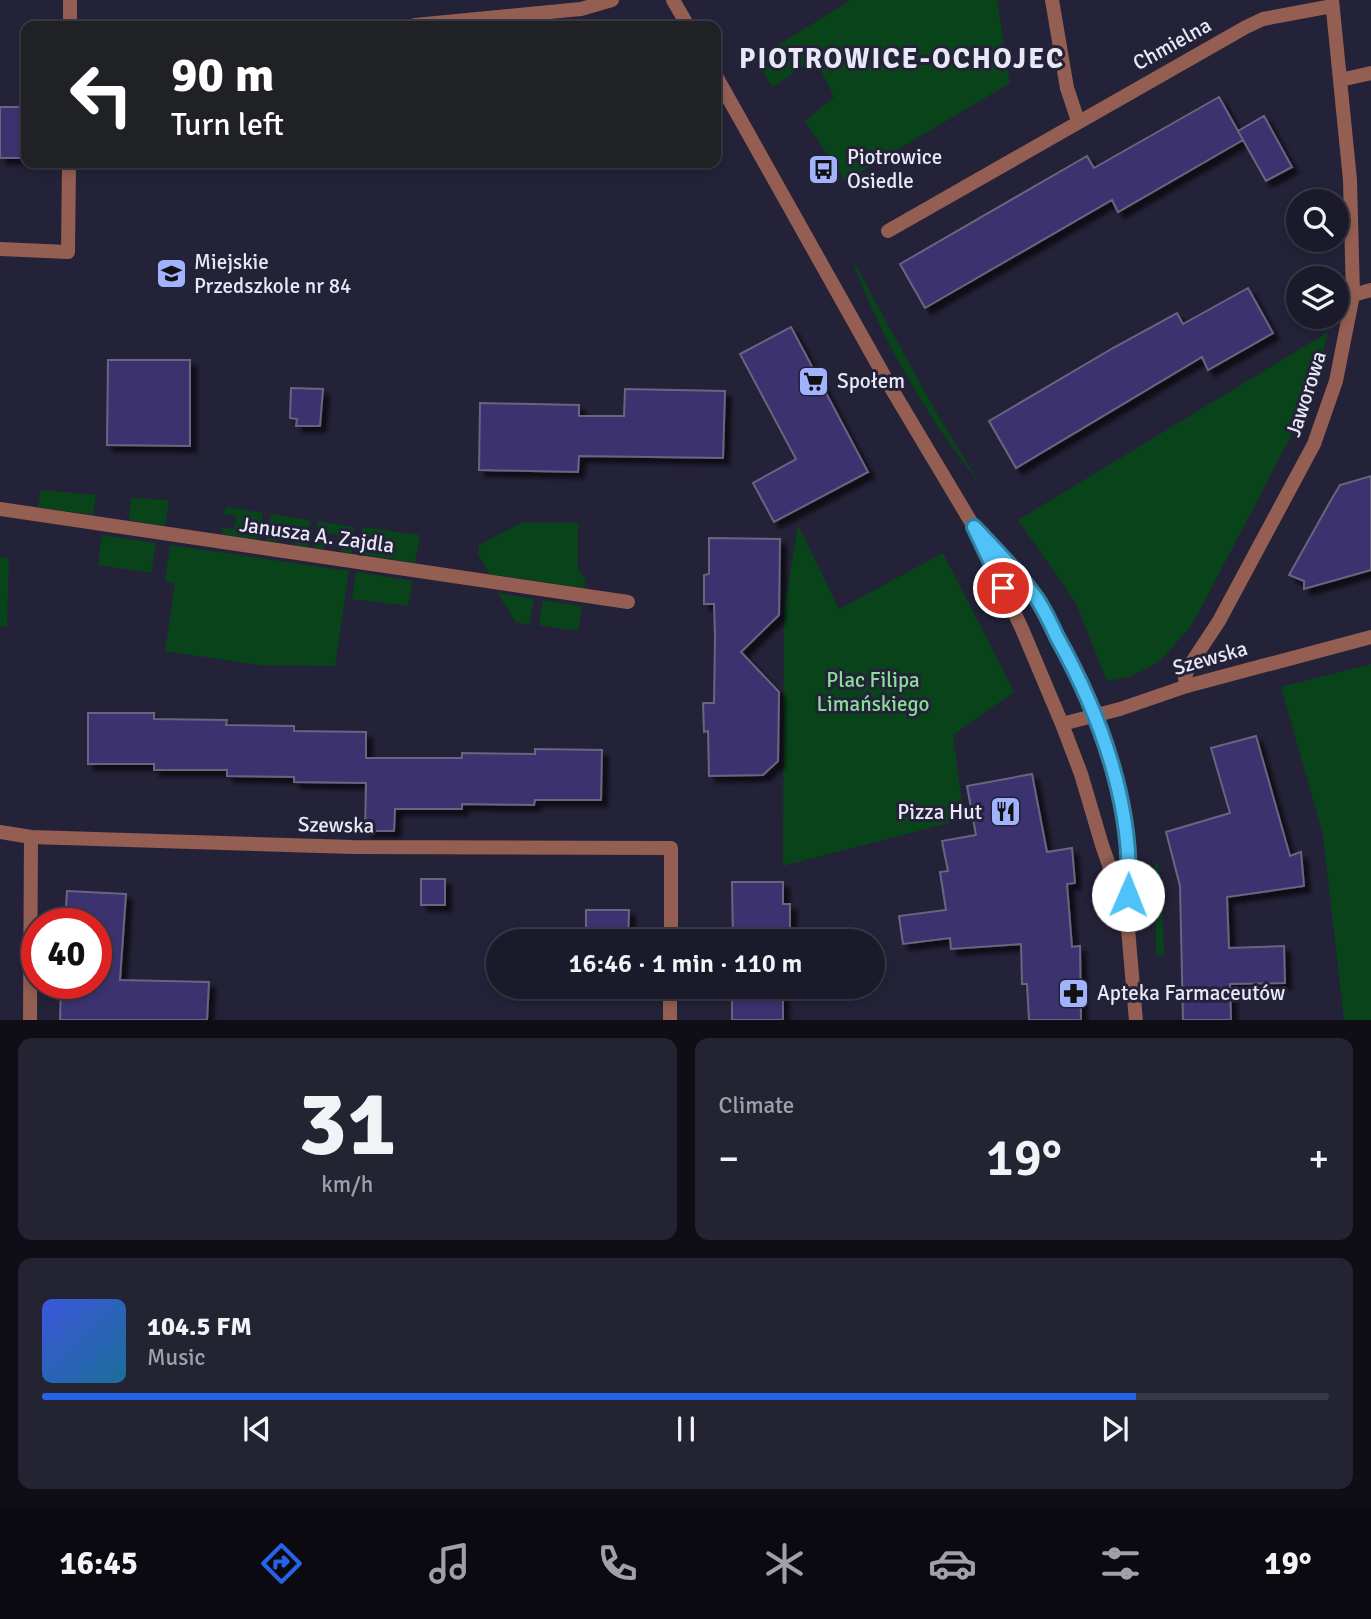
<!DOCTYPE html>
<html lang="en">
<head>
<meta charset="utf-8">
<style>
  body { margin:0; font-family:Signika,sans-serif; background:#242332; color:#f1f3f6; height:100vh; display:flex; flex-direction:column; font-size:26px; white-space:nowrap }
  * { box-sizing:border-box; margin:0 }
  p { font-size:23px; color:#a0a1a8 }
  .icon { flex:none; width:38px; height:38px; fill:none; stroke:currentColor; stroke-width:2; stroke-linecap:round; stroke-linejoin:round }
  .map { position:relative; height:1020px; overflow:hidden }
  .drawer { display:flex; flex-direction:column; gap:18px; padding:18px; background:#0f0e17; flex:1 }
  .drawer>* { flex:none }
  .guide { position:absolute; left:21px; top:21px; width:700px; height:147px; border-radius:14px; box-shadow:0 4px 10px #0003,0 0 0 2px #393847; background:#202124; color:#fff; overflow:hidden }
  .buttons { position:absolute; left:1286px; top:189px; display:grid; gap:14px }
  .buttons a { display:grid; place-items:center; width:63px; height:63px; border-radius:50%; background:#1b1a2a; box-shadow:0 4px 10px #0003,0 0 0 2px #393847; font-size:35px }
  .speed { position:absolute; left:21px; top:908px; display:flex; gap:14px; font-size:35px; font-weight:700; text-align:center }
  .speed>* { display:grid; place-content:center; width:91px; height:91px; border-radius:50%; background:#1b1a2a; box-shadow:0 4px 10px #0003,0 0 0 2px #393847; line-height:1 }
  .speed .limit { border:10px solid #d22; background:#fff; color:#111 }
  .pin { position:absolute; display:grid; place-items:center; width:60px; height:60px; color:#fff; margin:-30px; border:4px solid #fff; border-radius:50%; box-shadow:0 2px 7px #0007 }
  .me { position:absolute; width:77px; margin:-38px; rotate:1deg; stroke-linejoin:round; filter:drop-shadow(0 0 5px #0008) }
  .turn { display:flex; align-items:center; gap:24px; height:147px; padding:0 35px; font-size:32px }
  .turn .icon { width:91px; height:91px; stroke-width:2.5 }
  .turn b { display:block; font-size:49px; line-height:60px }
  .big { font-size:52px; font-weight:600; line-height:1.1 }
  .drawer .card { flex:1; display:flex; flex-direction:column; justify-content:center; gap:10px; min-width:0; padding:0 24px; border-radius:14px; background:#242332 }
  .drawer .dial { align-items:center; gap:0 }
  .dial b { font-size:91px; line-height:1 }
  .song { display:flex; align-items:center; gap:21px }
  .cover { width:84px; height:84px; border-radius:10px; background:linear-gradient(135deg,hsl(230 70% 55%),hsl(200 70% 35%)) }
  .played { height:7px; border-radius:4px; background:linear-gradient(90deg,#2563eb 85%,#393847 85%) }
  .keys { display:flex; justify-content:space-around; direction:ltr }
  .heat { display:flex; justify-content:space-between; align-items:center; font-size:38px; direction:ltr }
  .drawer .tiles { flex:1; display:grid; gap:18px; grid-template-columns:1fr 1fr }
  .card:last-child { grid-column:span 2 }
  .trip { position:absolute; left:486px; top:929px; width:399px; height:70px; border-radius:35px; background:#1b1a2a; box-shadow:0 4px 10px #0003,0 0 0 2px #393847; font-weight:600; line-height:70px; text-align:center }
  .tab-bar { display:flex; height:112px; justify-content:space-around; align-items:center; background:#0b0a11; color:#a0a1a8 }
  .tab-bar .icon { width:49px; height:49px }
  .tab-bar .current { color:#2563eb }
  .tab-bar b { font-size:32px; color:#f1f3f6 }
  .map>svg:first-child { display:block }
</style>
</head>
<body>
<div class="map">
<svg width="1371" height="1021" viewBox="0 0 1371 1021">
  <defs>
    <filter id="shadow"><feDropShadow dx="6" dy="6" stdDeviation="2" flood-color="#0009"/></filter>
  </defs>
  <rect width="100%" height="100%" fill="#242238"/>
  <path fill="#09431a" d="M 851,0 L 997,0 L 1010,83 L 845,181 L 805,121 L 834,97 L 815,58 L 773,87 L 754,60 Z
    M 851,257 L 936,412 L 981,486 C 966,465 950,445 937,425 C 902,372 872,316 851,257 Z
    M 1328,332 L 1310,400 L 1192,625 L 1159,662 L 1129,677 L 1107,681 L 1076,603 L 1018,520 Z
    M 41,490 L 96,495 L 93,515 L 38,507 Z
    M 131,498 L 169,500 L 165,526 L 129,520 Z
    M 226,507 L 263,513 L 259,540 L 222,534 L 222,528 L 234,529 L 237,516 L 224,514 Z
    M 271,514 L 310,520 L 307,547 L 295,545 L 296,528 L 280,526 L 277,542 L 266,541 Z
    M 318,521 L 354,527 L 352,554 L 341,552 L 342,536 L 326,533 L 324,549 L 313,548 Z
    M 523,522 L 578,523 L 578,569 L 586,580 L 584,588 L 489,574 L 478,553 L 479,545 Z
    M 798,525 L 839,609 L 943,553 L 1014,692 L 953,735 L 964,819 L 783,866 L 784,610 Z
    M 362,527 L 420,535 L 415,563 L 358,554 Z
    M 102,535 L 156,543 L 151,573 L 98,565 Z
    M 170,545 L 349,571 L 335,666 L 259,665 L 165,651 L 175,583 L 165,581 Z
    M 0,557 L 9,558 L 7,627 L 0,626 Z
    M 356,572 L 413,581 L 408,606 L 352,599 Z
    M 497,593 L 534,599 L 529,625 L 516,622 Z
    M 543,600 L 582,606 L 578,631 L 539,625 Z
    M 1371,664 L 1371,1020 L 1344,1020 L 1323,835 L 1281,687 Z
    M 1155,864 L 1158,864 L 1161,882 L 1164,955 L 1156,955 Z"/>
  <path fill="#3d3270" stroke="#67657f" stroke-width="2" filter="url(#shadow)" d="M 1219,97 L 1243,140 L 1118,212 L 1112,200 L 925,308 L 900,264 L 1087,156 L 1094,168 Z
    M 0,107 L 23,107 L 23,158 L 0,158 Z
    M 1264,116 L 1292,167 L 1266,181 L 1238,131 Z
    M 1248,288 L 1273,333 L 1208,370 L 1202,357 L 1016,468 L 989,421 L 1113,348 L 1177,313 L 1183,324 Z
    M 791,327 L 868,472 L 774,522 L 753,483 L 796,459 L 740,354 Z
    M 108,360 L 190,360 L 190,446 L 107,445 Z
    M 291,388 L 323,389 L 320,426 L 296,426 L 297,419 L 290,418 Z
    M 625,389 L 725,391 L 723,458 L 579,456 L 578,472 L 479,470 L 480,403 L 579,405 L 579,416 L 624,416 Z
    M 1371,476 L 1371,570 L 1304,589 L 1304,581 L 1289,575 L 1331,500 L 1340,485 Z
    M 709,538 L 780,539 L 779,615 L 741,652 L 779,692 L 778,761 L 763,775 L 709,776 L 708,731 L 704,732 L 703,703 L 714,703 L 715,636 L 714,604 L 704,604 L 704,575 L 709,574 Z
    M 88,713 L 154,713 L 154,719 L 227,720 L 226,725 L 294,726 L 294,731 L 366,732 L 366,758 L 462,758 L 462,753 L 535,754 L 535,749 L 602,750 L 601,800 L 535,800 L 534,805 L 462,804 L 462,809 L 395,809 L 394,831 L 365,831 L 366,783 L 294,782 L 294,777 L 227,776 L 227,770 L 154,770 L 154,764 L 88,764 Z
    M 1256,736 L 1290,856 L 1301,852 L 1304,886 L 1227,897 L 1229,948 L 1284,946 L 1285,983 L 1230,984 L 1231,1020 L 1183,1020 L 1180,886 L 1166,832 L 1230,813 L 1211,748 Z
    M 1032,774 L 1047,852 L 1072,848 L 1075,883 L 1067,884 L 1072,947 L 1080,946 L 1081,1020 L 1029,1020 L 1027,984 L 1022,984 L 1021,944 L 951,949 L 950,938 L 903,944 L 899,916 L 946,910 L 940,872 L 948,871 L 942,841 L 976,835 L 967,786 Z
    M 421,879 L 445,879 L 445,905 L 421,905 Z
    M 732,882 L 783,882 L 783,904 L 790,904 L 790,935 L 784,935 L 784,942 L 733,942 Z
    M 67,891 L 126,894 L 120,980 L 209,982 L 207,1020 L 60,1020 L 61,984 L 96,984 L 96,924 L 65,924 Z
    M 586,910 L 629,910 L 628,942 L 586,942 Z
    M 732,987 L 783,987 L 783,1020 L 732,1020 Z"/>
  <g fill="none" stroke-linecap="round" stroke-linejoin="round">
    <path stroke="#945f52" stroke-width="14" d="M 0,509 L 628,602"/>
    <path stroke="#945f52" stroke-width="14" d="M 1052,0 L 1067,88 L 1078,121
      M 415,25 L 581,9 L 612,0
      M 70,26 L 70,0
      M 1340,80 L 1371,73
      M 888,231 L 1246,27 L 1263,19 L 1332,6
      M 0,249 L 68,252 L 69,163
      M 1353,295 L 1371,290
      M 1187,686 L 1185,678 L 1188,668 L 1219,621 L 1314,444 L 1336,381 L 1353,295 L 1350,180 L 1332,0
      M 0,832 L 31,837 L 353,847 L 671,848 L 671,942
      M 30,1021 L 31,837
      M 670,1021 L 670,987"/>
    <path stroke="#945f52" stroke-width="14" d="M 673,0 L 688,26
      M 716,76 L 891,388 L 974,527 L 1022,629 L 1062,724 L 1081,774 L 1102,845 L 1127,917
      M 982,536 L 1010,565 L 1038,601 L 1078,677 L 1107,747 L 1127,831 L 1129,874 L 1127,917 L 1136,1021
      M 1062,724 L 1120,709 L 1187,686 L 1371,637"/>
  </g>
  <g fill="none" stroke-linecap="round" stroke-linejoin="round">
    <defs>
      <path id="route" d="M 1003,588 L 974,527 C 996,550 1018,573 1037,599 C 1045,611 1051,624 1057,637 C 1100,714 1134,806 1128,895"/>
    </defs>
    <use href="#route" stroke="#337fa1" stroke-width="18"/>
    <use href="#route" stroke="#4fc3f7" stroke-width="12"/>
  </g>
  <defs>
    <symbol id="bus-square" viewBox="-11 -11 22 22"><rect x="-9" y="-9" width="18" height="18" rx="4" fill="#a1b3fd" stroke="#242238"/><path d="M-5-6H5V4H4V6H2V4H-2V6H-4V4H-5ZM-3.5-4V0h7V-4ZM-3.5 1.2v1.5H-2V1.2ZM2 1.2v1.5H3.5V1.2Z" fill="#111"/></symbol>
    <symbol id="school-square" viewBox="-11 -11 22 22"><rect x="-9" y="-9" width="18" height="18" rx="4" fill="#a1b3fd" stroke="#242238"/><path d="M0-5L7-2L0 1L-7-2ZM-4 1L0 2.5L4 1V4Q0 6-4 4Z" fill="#111"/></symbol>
    <symbol id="supermarket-square" viewBox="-11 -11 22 22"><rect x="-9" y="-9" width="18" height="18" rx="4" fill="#a1b3fd" stroke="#242238"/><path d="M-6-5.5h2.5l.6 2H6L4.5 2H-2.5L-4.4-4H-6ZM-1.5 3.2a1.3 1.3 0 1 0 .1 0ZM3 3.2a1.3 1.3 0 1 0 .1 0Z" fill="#111"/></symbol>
    <symbol id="restaurant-square" viewBox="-11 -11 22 22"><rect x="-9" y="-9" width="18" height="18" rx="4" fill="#a1b3fd" stroke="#242238"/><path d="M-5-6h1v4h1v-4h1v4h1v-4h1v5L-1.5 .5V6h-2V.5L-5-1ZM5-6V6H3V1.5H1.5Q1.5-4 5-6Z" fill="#111"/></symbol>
    <symbol id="pharmacy-square" viewBox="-11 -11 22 22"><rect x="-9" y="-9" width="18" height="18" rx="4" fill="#a1b3fd" stroke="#242238"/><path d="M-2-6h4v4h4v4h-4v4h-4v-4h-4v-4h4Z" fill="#111"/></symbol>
  </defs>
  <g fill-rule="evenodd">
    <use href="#bus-square" x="806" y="152" width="35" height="35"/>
    <use href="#school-square" x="154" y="256" width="35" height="35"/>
    <use href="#supermarket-square" x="796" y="364" width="35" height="35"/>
    <use href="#restaurant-square" x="988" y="794" width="35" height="35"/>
    <use href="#pharmacy-square" x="1056" y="976" width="35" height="35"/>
  </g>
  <g text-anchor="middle" stroke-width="6" stroke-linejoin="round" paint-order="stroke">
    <g font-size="21" fill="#e9e8f7" stroke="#242238">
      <text transform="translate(1172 44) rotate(-29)" y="7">Chmielna</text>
      <text transform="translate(1306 394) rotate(-72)" y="7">Jaworowa</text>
      <text transform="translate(317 535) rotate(8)" y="7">Janusza A. Zajdla</text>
      <text transform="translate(1210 658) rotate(-16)" y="7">Szewska</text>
      <text transform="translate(336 825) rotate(1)" y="7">Szewska</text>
    </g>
    <g font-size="21" fill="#e9e8f7" stroke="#242238" text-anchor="start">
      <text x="847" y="164">Piotrowice<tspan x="847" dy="24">Osiedle</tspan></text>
      <text x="194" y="269">Miejskie<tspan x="194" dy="24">Przedszkole nr 84</tspan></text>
      <text x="837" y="388">Społem</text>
      <text x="982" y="819" text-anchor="end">Pizza Hut</text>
      <text x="1097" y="1000">Apteka Farmaceutów</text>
    </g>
    <g font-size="21" fill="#87de94" stroke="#242238">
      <text x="873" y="687">Plac Filipa<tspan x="873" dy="24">Limańskiego</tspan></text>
    </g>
    <g font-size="28" font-weight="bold" letter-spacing="2" fill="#e9e8f7" stroke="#242238">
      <text x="902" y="68">PIOTROWICE-OCHOJEC</text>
    </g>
  </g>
</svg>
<div class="buttons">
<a><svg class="icon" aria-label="search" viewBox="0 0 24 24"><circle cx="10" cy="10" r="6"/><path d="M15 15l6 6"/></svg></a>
<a><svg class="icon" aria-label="layers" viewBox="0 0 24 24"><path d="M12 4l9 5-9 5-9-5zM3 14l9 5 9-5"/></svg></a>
</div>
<div class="speed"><div class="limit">40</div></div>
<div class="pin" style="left:1003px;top:588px;background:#d93025"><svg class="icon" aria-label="arrive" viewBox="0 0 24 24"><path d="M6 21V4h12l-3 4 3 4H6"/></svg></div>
<svg class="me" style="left:1128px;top:895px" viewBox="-20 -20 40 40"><circle r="19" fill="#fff"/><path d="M0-13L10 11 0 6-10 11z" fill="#4fc3f7"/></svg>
<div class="trip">16:46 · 1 min · 110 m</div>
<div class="guide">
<div class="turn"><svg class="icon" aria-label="left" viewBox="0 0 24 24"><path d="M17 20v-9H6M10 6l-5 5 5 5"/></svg><div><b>90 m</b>Turn left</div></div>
</div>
</div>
<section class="drawer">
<div class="tiles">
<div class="card dial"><b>31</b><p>km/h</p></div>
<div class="card"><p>Climate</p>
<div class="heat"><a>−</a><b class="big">19°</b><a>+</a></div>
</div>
<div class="card">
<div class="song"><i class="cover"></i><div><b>104.5 FM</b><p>Music</p></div></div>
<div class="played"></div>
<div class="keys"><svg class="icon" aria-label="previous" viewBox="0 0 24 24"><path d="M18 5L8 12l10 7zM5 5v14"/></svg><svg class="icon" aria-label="pause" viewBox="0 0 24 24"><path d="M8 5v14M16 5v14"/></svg><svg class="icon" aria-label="next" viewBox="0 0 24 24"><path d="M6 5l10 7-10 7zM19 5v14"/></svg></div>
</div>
</div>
</section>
<nav class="tab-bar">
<b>16:45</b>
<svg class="icon current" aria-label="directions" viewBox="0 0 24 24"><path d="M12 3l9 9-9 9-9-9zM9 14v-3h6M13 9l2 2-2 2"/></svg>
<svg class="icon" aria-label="music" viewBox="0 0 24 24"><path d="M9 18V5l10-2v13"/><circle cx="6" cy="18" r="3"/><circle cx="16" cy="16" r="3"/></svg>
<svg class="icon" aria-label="phone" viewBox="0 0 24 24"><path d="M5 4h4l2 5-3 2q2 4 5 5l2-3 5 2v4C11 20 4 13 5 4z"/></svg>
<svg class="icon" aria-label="climate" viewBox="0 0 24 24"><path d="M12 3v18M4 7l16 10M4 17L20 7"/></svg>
<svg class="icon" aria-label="car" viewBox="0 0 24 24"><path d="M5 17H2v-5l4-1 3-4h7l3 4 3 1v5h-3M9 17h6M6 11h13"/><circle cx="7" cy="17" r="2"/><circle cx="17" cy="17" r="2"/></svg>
<svg class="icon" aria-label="filters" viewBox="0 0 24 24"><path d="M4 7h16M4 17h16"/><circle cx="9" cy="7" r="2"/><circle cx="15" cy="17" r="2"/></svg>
<b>19°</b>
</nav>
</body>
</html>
